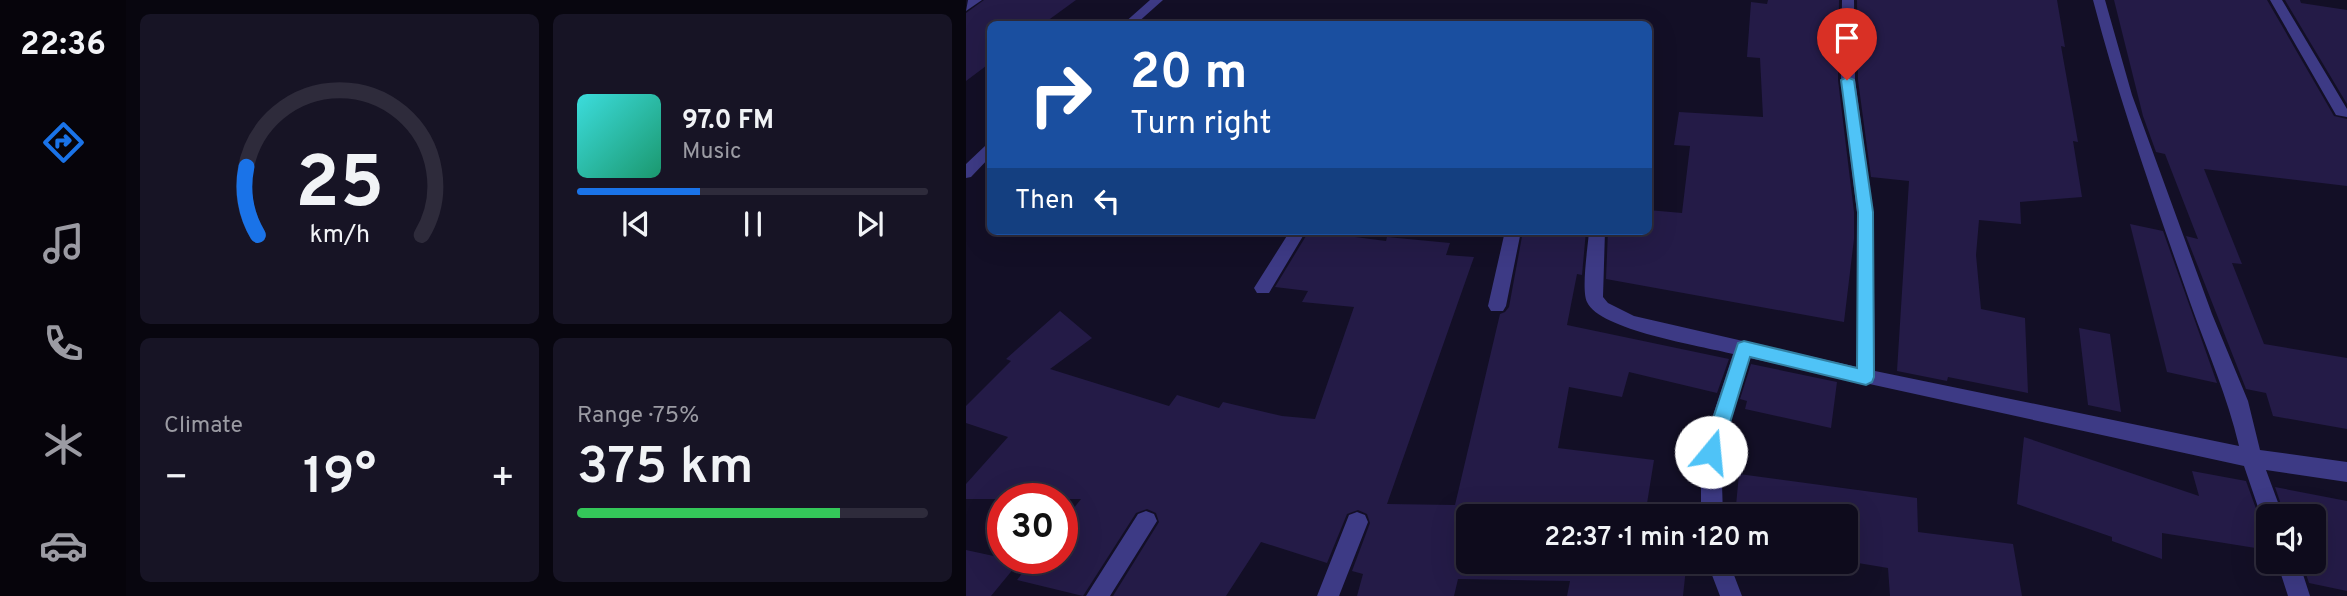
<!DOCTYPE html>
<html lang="en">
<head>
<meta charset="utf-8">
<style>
  body { margin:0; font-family:Overpass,sans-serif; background:#171425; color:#f1f3f6; height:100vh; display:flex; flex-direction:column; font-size:26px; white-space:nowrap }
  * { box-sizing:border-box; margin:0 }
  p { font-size:23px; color:#9b9ba3 }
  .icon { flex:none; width:38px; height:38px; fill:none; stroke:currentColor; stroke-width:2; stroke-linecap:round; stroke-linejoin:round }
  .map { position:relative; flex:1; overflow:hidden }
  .panel { display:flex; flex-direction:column; gap:14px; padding:14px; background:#08060f; width:840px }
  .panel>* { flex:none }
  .guide { position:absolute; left:21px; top:21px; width:665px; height:214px; border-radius:10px; box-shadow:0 7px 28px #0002,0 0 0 2px #2e2b3b; background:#1a4fa0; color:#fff; overflow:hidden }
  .controls { position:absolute; left:1290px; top:504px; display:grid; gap:14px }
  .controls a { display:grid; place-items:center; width:70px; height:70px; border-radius:10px; background:#0e0b1c; box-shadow:0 7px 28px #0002,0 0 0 2px #2e2b3b; font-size:35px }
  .speed { position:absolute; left:21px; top:483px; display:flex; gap:14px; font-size:35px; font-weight:700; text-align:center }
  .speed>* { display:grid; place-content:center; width:91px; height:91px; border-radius:50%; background:#0e0b1c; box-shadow:0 7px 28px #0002,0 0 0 2px #2e2b3b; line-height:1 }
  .speed .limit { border:10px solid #d22; background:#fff; color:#111 }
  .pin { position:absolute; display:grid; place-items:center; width:60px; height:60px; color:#fff; margin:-72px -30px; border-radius:50% 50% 50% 0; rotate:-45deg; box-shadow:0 0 7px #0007 }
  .pin .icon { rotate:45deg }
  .me { position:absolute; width:77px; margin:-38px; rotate:17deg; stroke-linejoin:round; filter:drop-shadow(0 0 5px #0008) }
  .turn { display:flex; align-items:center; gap:24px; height:147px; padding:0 28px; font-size:32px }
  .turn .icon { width:91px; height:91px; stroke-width:2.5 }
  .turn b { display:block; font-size:49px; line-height:60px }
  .then { display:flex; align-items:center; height:66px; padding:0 28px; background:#0003; gap:14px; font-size:26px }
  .big { font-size:52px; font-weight:600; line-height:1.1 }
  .panel .widget { flex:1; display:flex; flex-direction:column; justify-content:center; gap:10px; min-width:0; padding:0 24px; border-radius:10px; background:#171425 }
  .panel .dial { align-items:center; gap:0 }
  .dial svg { height:182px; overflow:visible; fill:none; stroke:#2e2b3b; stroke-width:7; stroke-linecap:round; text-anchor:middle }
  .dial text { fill:#f1f3f6; stroke:none }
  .song { display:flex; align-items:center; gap:21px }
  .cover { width:84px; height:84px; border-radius:10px; background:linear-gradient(135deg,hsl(180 70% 55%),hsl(160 70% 35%)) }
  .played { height:7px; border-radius:4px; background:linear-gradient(90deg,#1a73e8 35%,#2e2b3b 35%) }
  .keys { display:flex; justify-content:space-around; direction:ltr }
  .heat { display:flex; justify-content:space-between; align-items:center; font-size:38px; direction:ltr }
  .charge { height:10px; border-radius:5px; background:linear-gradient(90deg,#34c759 75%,#2e2b3b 0) }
  .panel .tiles { flex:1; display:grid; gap:14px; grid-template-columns:repeat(2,1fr) }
  .trip { position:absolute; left:490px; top:504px; width:402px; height:70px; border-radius:10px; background:#0e0b1c; box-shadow:0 7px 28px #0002,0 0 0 2px #2e2b3b; font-weight:600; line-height:70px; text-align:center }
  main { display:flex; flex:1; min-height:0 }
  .tabs { display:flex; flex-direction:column; width:126px; justify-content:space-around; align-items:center; background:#06040b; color:#9b9ba3 }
  .tabs .icon { width:49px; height:49px }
  .tabs .selected { color:#1a73e8 }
  .tabs b { font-size:32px; color:#f1f3f6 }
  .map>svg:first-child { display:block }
</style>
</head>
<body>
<main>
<nav class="tabs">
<b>22:36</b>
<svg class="icon selected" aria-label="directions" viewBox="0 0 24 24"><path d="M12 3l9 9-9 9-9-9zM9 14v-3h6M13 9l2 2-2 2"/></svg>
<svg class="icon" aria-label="music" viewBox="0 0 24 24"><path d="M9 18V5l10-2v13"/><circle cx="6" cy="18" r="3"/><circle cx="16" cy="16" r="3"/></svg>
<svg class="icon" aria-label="phone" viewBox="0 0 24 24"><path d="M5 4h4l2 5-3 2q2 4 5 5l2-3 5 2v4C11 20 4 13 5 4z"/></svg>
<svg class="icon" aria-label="climate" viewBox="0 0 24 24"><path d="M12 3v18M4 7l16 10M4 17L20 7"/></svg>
<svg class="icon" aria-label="car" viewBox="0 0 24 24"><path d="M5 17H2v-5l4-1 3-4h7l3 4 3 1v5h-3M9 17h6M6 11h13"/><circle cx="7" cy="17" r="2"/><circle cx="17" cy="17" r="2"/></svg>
</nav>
<section class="panel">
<div class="tiles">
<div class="widget dial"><svg viewBox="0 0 100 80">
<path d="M14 69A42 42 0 1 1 86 69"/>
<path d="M14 69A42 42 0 0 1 9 39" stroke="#1a73e8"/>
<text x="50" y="56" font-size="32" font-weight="700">25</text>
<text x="50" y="72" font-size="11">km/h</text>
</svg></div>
<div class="widget">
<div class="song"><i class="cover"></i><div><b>97.0 FM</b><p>Music</p></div></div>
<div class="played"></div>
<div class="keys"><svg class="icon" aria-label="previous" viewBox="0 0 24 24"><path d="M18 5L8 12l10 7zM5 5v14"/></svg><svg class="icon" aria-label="pause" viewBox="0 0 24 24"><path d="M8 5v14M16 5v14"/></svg><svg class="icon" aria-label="next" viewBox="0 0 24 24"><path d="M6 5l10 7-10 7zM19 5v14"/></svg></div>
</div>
<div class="widget"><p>Climate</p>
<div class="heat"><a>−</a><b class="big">19°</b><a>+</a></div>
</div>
<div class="widget"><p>Range · 75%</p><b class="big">375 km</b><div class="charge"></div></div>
</div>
</section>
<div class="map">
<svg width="1381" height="596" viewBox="0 0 1381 596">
  <rect width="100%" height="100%" fill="#130f26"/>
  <path fill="#241b47" d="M 18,0 L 110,0 L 77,24 L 24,24 L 24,63 L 0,81 L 0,13 Z
    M 802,0 L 873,0 L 872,80 L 888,212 L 888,239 L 878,322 L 640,279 L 642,231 L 682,231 L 682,210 L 716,213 L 724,146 L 708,145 L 713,112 L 797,117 L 794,58 L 781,57 L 785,2 L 801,4 Z
    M 891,0 L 1091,0 L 1099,47 L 1095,46 L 1112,142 L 1107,141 L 1116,197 L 1054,202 L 1055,224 L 1013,220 L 1010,255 L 1015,309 L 1059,318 L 1062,393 L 982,377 L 981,381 L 931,371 L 943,181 L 905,177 L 892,80 Z
    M 1148,0 L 1301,0 L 1368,116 L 1381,119 L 1381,186 L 1238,169 L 1276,264 L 1266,263 L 1298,344 L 1381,358 L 1381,429 L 1307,416 L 1300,393 L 1280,389 L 1220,236 L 1232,239 L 1199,154 L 1190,152 L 1177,116 Z
    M 1319,0 L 1334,0 L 1335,3 L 1381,10 L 1381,104 Z
    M 1164,224 L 1197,231 L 1251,383 L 1201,372 Z
    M 343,231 L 420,241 L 421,237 L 484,243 L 480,255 L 508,257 L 421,504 L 489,505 L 534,314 L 539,312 L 543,307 L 557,231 L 620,231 L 616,275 L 611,274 L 601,325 L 763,359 L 751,393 L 663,372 L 656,397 L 603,387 L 592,448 L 688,460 L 679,516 L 502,516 L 502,562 L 672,562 L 720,568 L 717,596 L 601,596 L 604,581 L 492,579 L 488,596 L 391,596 L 397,574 L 386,571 L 404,523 L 401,514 L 392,510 L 381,514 L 361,563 L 295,542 L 260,596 L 147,596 L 193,522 L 190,513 L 181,509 L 170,513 L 117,596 L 51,580 L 68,558 L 96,558 L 96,523 L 115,499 L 0,499 L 0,484 L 42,437 L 0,423 L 0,406 L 45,361 L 40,359 L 94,311 L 126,338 L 84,369 L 203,406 L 211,395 L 253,408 L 257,402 L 316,416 L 349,419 L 388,307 L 336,302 L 342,291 L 309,287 Z
    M 1113,328 L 1144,334 L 1155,412 L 1122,405 Z
    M 785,364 L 871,382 L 865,428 L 779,409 L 781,401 L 774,399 Z
    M 1058,437 L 1233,496 L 1226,471 L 1280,481 L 1293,517 L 1302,528 L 1302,550 L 1196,533 L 1196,559 L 1146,541 L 1146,537 L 1051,504 Z
    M 773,474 L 951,498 L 952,532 L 1047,544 L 1056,596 L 924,596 L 922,568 L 880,561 L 880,516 L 769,516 Z
    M 1309,487 L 1381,501 L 1381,591 L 1343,583 L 1336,562 L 1348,562 L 1348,516 L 1319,516 Z
    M 0,550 L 37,558 L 53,562 L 25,596 L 0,596 Z"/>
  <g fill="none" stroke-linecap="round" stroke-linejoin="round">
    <path fill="#3d3a85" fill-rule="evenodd" d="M 2,0 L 16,0 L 0,11 Z
      M 184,0 L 197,0 L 170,24 L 157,24 Z
      M 876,0 L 888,0 L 889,80 L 907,212 L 909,371 L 1273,446 C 1261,395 1242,353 1225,305 C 1190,204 1154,104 1127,0 L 1139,0 L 1166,95 L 1246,314 L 1282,401 L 1294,450 L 1381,462 L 1381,482 L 1300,470 L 1317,516 L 1302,516 L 1302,525 L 1295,516 L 1278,466 L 784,358 L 755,452 L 757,516 L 735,516 L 735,452 L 767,354 C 736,346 633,330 621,302 C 615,289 622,247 623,231 L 639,231 L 637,297 L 642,303 L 668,316 L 891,367 L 891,212 L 875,80 Z
      M 1304,0 L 1316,0 L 1381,109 L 1381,117 L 1370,115 Z
      M 24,144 L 24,157 L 5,177 L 0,178 L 0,164 L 19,146 Z
      M 324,231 L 340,231 L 303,293 L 291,293 L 288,288 Z
      M 539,231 L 555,231 L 540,306 L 537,311 L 525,311 L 522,306 Z
      M 180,511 L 188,514 L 191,521 L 144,596 L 120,596 L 172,514 Z
      M 391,512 L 399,515 L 402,522 L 373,596 L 351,596 L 383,515 Z
      M 741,562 L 763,562 L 776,596 L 754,596 Z
      M 1311,562 L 1333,562 L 1344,596 L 1322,596 Z"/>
  </g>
  <path fill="#4fc3f7" stroke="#337fa1" stroke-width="2" d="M 881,77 L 888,80 L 907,212 L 908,377 L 906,382 L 900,385 L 784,357 L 755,452 L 752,458 L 745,460 L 739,458 L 736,452 L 772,343 L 778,341 L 891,368 L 892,212 L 875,80 Z"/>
</svg>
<div class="controls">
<a><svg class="icon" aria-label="sound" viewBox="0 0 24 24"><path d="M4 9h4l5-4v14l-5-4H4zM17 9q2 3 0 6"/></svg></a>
</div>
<div class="speed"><div class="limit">30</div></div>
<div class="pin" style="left:881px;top:80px;background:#d93025"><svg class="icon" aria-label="arrive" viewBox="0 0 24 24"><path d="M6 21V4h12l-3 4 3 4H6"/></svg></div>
<svg class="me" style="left:745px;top:452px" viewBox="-20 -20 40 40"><circle r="19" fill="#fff"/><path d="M0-13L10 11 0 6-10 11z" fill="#4fc3f7"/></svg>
<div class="trip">22:37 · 1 min · 120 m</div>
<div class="guide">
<div class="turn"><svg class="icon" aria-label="right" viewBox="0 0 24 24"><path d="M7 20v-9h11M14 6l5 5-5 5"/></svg><div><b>20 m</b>Turn right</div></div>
<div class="then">Then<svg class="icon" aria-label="left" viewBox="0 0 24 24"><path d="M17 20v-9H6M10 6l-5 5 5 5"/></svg></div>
</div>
</div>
</main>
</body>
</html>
